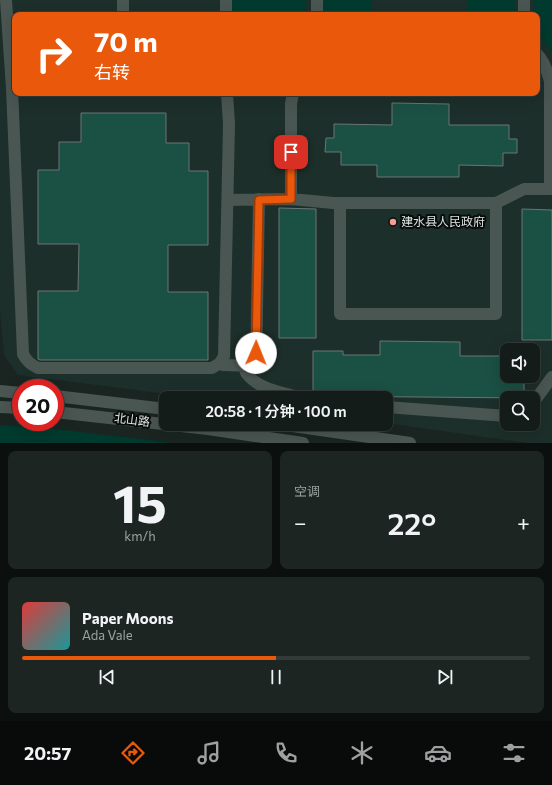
<!DOCTYPE html>
<html lang="zh">
<head>
<meta charset="utf-8">
<style>
  body { margin:0; font-family:Commissioner,"Noto Sans SC",sans-serif; background:#1d2522; color:#f1f3f6; height:100vh; display:flex; flex-direction:column; font-size:15px; white-space:nowrap }
  * { box-sizing:border-box; margin:0 }
  p { font-size:13px; color:#9da1a2 }
  .icon { flex:none; width:22px; height:22px; fill:none; stroke:currentColor; stroke-width:2; stroke-linecap:round; stroke-linejoin:round }
  .map { position:relative; height:443px; overflow:hidden }
  .drawer { display:flex; flex-direction:column; gap:8px; padding:8px; background:#0b0f0e; flex:1 }
  .drawer>* { flex:none }
  .banner { position:absolute; left:12px; top:12px; width:528px; height:84px; border-radius:8px; box-shadow:0 4px 16px #0002,0 0 0 1px #333a38; background:#ea580c; color:#fff; overflow:hidden }
  .buttons { position:absolute; left:500px; top:343px; display:grid; gap:8px }
  .buttons a { display:grid; place-items:center; width:40px; height:40px; border-radius:8px; background:#141c19; box-shadow:0 4px 16px #0002,0 0 0 1px #333a38; font-size:20px }
  .speed { position:absolute; left:12px; top:379px; display:flex; gap:8px; font-size:20px; font-weight:700; text-align:center }
  .speed>* { display:grid; place-content:center; width:52px; height:52px; border-radius:50%; background:#141c19; box-shadow:0 4px 16px #0002,0 0 0 1px #333a38; line-height:1 }
  .speed .limit { border:6px solid #d22; background:#fff; color:#111 }
  .pin { position:absolute; display:grid; place-items:center; width:34px; height:34px; color:#fff; margin:-17px; border-radius:8px; box-shadow:0 2px 6px #0006 }
  .me { position:absolute; width:44px; margin:-22px; rotate:1deg; stroke-linejoin:round; filter:drop-shadow(0 0 3px #0008) }
  .turn { display:flex; align-items:center; gap:14px; height:84px; padding:0 16px; font-size:18px }
  .turn .icon { width:52px; height:52px; stroke-width:2.5 }
  .turn b { display:block; font-size:28px; line-height:34px }
  .big { font-size:30px; font-weight:600; line-height:1.1 }
  .drawer .widget { flex:1; display:flex; flex-direction:column; justify-content:center; gap:6px; min-width:0; padding:0 14px; border-radius:8px; background:#1d2522 }
  .drawer .dial { align-items:center; gap:0 }
  .dial b { font-size:52px; line-height:1 }
  .song { display:flex; align-items:center; gap:12px }
  .cover { width:48px; height:48px; border-radius:6px; background:linear-gradient(135deg,hsl(0 70% 55%),hsl(180 70% 35%)) }
  .played { height:4px; border-radius:2px; background:linear-gradient(90deg,#ea580c 50%,#333a38 50%) }
  .keys { display:flex; justify-content:space-around; direction:ltr }
  .heat { display:flex; justify-content:space-between; align-items:center; font-size:22px; direction:ltr }
  .drawer .tiles { flex:1; display:grid; gap:8px; grid-template-columns:1fr 1fr }
  .widget:last-child { grid-column:span 2 }
  .trip { position:absolute; left:159px; top:391px; width:234px; height:40px; border-radius:8px; background:#141c19; box-shadow:0 4px 16px #0002,0 0 0 1px #333a38; font-weight:600; line-height:40px; text-align:center }
  .menu { display:flex; height:64px; justify-content:space-around; align-items:center; background:#080b0a; color:#9da1a2 }
  .menu .icon { width:28px; height:28px }
  .menu .selected { color:#ea580c }
  .menu b { font-size:18px; color:#f1f3f6 }
  .map>svg:first-child { display:block }
</style>
</head>
<body>
<div class="map">
<svg width="552" height="443" viewBox="0 0 552 443">
  <rect width="100%" height="100%" fill="#1a2521"/>
  <path fill="#1d2f2a" fill-rule="evenodd" d="M 0,0 L 552,0 L 552,443 L 528,443 L 386,423 L 386,398 L 199,398 L 18,375 L 4,355 L 0,311 ZM 15,15 L 537,15 L 537,93 L 15,93 ZM 507,350 L 533,350 L 533,376 L 507,376 ZM 507,398 L 533,398 L 533,424 L 507,424 Z"/>
  <path fill="#003a2e" d="M 232,0 L 306,0 L 306,15 L 232,15 Z
    M 324,0 L 372,0 L 372,15 L 324,15 Z
    M 468,0 L 515,0 L 515,15 L 468,15 Z
    M 533,0 L 552,0 L 552,53 L 537,33 L 537,15 L 533,15 Z
    M 0,425 L 55,429 L 172,443 L 0,443 Z"/>
  <path fill="#1b5044" stroke="#6a7673" d="M 392,103 L 449,104 L 449,125 L 509,125 L 509,139 L 517,139 L 517,153 L 503,153 L 503,166 L 459,165 L 459,177 L 377,177 L 377,165 L 341,165 L 341,152 L 325,152 L 326,138 L 334,138 L 334,124 L 392,125 Z
    M 81,113 L 166,113 L 166,143 L 189,143 L 189,171 L 208,171 L 208,245 L 168,245 L 168,292 L 208,292 L 208,360 L 40,360 L 38,359 L 38,291 L 78,291 L 79,244 L 38,244 L 38,170 L 59,170 L 59,142 L 81,142 Z
    M 279,208 L 316,209 L 316,338 L 279,338 Z
    M 522,209 L 552,210 L 552,340 L 522,340 Z
    M 380,341 L 460,342 L 460,356 L 507,356 L 507,376 L 524,376 L 524,398 L 313,396 L 313,351 L 343,351 L 343,355 L 380,355 Z"/>
  <g fill="none" stroke-linecap="round" stroke-linejoin="round">
    <path stroke="#4a5652" stroke-width="12" d="M 6,0 L 12,88 L 23,354 C 27,362 31,364 38,368 L 212,368 L 220,363 L 224,356 L 229,124 L 227,93
      M 123,0 L 123,15
      M 226,0 L 226,15
      M 317,15 L 317,0
      M 524,15 L 524,0
      M 291,199 L 291,104 L 293,93
      M 228,200 L 291,199 L 333,203 L 496,203 L 524,189 L 550,189 L 550,81 C 547,71 544,61 537,54
      M 340,203 L 340,314 L 496,314 L 496,203
      M 220,363 L 223,365 L 256,366 L 259,199
      M 244,365 C 245,368 245,372 247,374 C 259,390 285,393 303,398
      M 0,391 L 21,393
      M 55,396 L 166,409
      M 533,403 L 552,377
      M 0,407 L 21,408
      M 386,407 L 507,416
      M 55,412 L 208,429 L 303,443
      M 279,424 L 410,443"/>
  </g>
  <g fill="none" stroke-linecap="round" stroke-linejoin="round">
    <defs>
      <path id="route" d="M 256,353 L 259,200 L 291,199 L 291,152"/>
    </defs>
    <use href="#route" stroke="#983908" stroke-width="10"/>
    <use href="#route" stroke="#ea580c" stroke-width="7"/>
  </g>
  <circle fill="#f59c95" stroke="#080d0b" stroke-width="1.5" cx="393" cy="222" r="4"/>
  <g text-anchor="middle" stroke-width="4" stroke-linejoin="round" paint-order="stroke">
    <g font-size="12" fill="#dee4e2" stroke="#080d0b" text-anchor="start">
      <text x="401" y="226">建水县人民政府</text>
    </g>
    <g font-size="12" fill="#dee4e2" stroke="#080d0b">
      <text transform="translate(132 420) rotate(7)" y="4">北山路</text>
    </g>
  </g>
</svg>
<div class="buttons">
<a><svg class="icon" aria-label="sound" viewBox="0 0 24 24"><path d="M4 9h4l5-4v14l-5-4H4zM17 9q2 3 0 6"/></svg></a>
<a><svg class="icon" aria-label="search" viewBox="0 0 24 24"><circle cx="10" cy="10" r="6"/><path d="M15 15l6 6"/></svg></a>
</div>
<div class="speed"><div class="limit">20</div></div>
<div class="pin" style="left:291px;top:152px;background:#d93025"><svg class="icon" aria-label="arrive" viewBox="0 0 24 24"><path d="M6 21V4h12l-3 4 3 4H6"/></svg></div>
<svg class="me" style="left:256px;top:353px" viewBox="-20 -20 40 40"><circle r="19" fill="#fff"/><path d="M0-13L10 11 0 6-10 11z" fill="#ea580c"/></svg>
<div class="trip">20:58 · 1 分钟 · 100 m</div>
<div class="banner">
<div class="turn"><svg class="icon" aria-label="right" viewBox="0 0 24 24"><path d="M7 20v-9h11M14 6l5 5-5 5"/></svg><div><b>70 m</b>右转</div></div>
</div>
</div>
<section class="drawer">
<div class="tiles">
<div class="widget dial"><b>15</b><p>km/h</p></div>
<div class="widget"><p>空调</p>
<div class="heat"><a>−</a><b class="big">22°</b><a>+</a></div>
</div>
<div class="widget">
<div class="song"><i class="cover"></i><div><b>Paper Moons</b><p>Ada Vale</p></div></div>
<div class="played"></div>
<div class="keys"><svg class="icon" aria-label="previous" viewBox="0 0 24 24"><path d="M18 5L8 12l10 7zM5 5v14"/></svg><svg class="icon" aria-label="pause" viewBox="0 0 24 24"><path d="M8 5v14M16 5v14"/></svg><svg class="icon" aria-label="next" viewBox="0 0 24 24"><path d="M6 5l10 7-10 7zM19 5v14"/></svg></div>
</div>
</div>
</section>
<nav class="menu">
<b>20:57</b>
<svg class="icon selected" aria-label="directions" viewBox="0 0 24 24"><path d="M12 3l9 9-9 9-9-9zM9 14v-3h6M13 9l2 2-2 2"/></svg>
<svg class="icon" aria-label="music" viewBox="0 0 24 24"><path d="M9 18V5l10-2v13"/><circle cx="6" cy="18" r="3"/><circle cx="16" cy="16" r="3"/></svg>
<svg class="icon" aria-label="phone" viewBox="0 0 24 24"><path d="M5 4h4l2 5-3 2q2 4 5 5l2-3 5 2v4C11 20 4 13 5 4z"/></svg>
<svg class="icon" aria-label="climate" viewBox="0 0 24 24"><path d="M12 3v18M4 7l16 10M4 17L20 7"/></svg>
<svg class="icon" aria-label="car" viewBox="0 0 24 24"><path d="M5 17H2v-5l4-1 3-4h7l3 4 3 1v5h-3M9 17h6M6 11h13"/><circle cx="7" cy="17" r="2"/><circle cx="17" cy="17" r="2"/></svg>
<svg class="icon" aria-label="filters" viewBox="0 0 24 24"><path d="M4 7h16M4 17h16"/><circle cx="9" cy="7" r="2"/><circle cx="15" cy="17" r="2"/></svg>
</nav>
</body>
</html>
